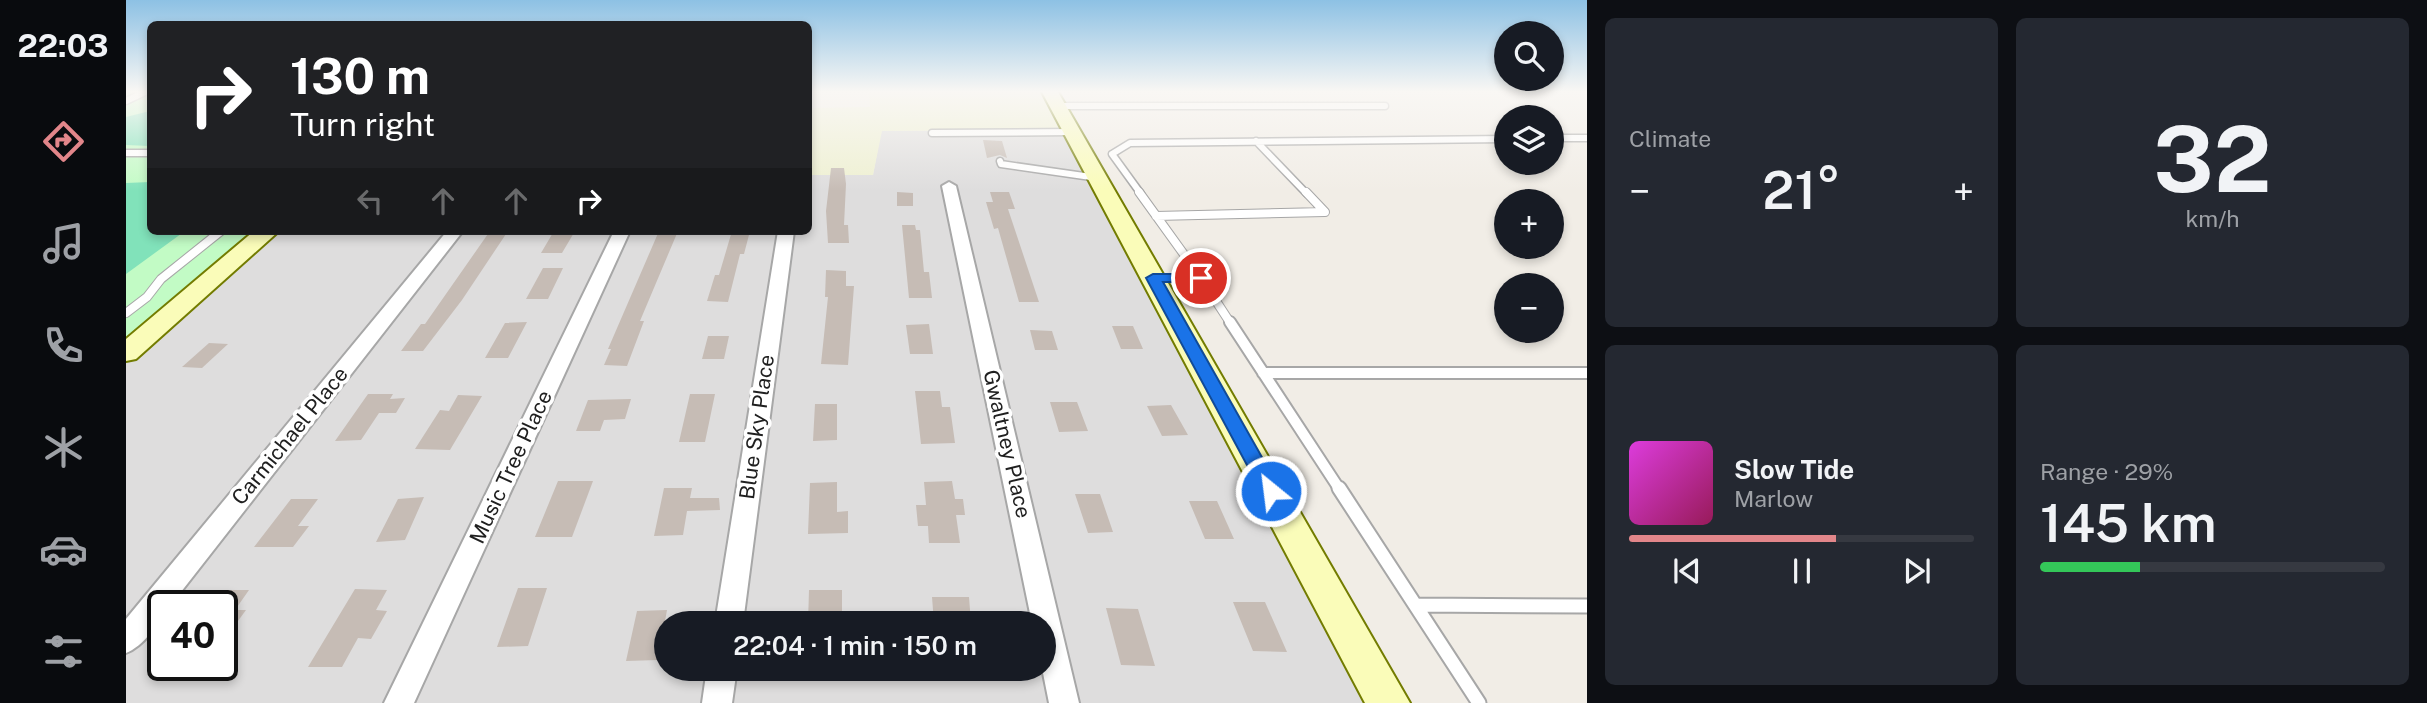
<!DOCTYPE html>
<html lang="en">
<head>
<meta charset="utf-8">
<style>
  body { margin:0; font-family:"Public Sans",sans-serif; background:#242831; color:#f1f3f6; height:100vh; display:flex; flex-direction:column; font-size:26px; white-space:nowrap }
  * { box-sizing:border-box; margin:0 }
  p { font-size:23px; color:#9ea1a6 }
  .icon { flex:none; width:38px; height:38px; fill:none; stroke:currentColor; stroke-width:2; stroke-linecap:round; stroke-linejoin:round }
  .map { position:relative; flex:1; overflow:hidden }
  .details { display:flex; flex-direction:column; gap:18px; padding:18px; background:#0d0f14; width:840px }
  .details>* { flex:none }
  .hud { position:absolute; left:21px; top:21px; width:665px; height:214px; border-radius:10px; box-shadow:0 4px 10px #0003; background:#202124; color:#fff; overflow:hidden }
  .buttons { position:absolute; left:1368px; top:21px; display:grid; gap:14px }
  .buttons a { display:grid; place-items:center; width:70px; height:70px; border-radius:50%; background:#171b24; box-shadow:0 4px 10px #0003; font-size:35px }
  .speed { position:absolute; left:21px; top:590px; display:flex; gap:14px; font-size:35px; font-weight:700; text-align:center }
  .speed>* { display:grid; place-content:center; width:91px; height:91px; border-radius:50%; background:#171b24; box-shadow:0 4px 10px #0003; line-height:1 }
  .speed .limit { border:4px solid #111; border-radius:10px; background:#fff; color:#111 }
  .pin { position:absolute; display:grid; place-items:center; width:60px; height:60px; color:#fff; margin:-30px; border:4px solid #fff; border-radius:50%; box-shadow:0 2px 7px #0007 }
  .me { position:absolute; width:77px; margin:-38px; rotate:331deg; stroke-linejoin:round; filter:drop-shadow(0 0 5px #0008) }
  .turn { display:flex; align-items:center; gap:24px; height:147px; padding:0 28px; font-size:32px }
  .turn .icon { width:91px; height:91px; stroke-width:2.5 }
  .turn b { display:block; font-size:49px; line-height:60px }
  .lanes { display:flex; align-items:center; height:66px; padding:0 28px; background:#0003; justify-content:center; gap:35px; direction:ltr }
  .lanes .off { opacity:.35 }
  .big { font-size:52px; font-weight:600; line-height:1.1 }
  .details .widget { flex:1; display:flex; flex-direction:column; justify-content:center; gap:10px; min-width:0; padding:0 24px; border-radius:10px; background:#242831 }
  .details .dial { align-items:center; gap:0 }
  .dial b { font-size:91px; line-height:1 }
  .song { display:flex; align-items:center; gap:21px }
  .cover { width:84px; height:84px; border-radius:10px; background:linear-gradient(135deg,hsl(300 70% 55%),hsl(330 70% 35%)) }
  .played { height:7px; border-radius:4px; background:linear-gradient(90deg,#e2868a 60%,#363941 60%) }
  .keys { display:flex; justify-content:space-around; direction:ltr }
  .heat { display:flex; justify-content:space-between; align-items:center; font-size:38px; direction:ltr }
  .charge { height:10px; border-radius:5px; background:linear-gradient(90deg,#34c759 29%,#363941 0) }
  .details .tiles { flex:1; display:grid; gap:18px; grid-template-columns:repeat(2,1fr) }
  .trip { position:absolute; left:528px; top:611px; width:402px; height:70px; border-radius:35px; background:#171b24; box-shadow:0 4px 10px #0003; font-weight:600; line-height:70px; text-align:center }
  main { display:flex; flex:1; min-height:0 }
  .tab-bar { display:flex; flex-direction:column; width:126px; justify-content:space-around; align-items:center; background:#090b0e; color:#9ea1a6 }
  .tab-bar .icon { width:49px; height:49px }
  .tab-bar .current { color:#e2868a }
  .tab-bar b { font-size:32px; color:#f1f3f6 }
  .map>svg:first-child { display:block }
</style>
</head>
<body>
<main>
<nav class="tab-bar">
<b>22:03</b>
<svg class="icon current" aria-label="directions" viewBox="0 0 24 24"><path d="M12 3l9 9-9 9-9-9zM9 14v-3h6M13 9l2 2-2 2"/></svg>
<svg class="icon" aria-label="music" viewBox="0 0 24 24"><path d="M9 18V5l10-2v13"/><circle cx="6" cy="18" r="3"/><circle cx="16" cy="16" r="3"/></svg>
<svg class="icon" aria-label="phone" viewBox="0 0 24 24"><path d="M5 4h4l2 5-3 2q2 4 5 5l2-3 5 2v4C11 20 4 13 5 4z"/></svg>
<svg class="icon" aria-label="climate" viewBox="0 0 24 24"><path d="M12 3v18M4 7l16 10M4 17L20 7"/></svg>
<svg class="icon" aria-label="car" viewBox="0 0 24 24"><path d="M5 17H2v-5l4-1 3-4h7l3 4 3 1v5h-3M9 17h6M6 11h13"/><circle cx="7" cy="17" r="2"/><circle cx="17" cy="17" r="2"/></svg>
<svg class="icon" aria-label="filters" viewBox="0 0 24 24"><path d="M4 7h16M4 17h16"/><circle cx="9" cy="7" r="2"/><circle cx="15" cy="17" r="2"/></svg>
</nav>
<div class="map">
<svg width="1461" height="703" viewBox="0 0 1461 703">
  <rect width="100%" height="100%" fill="#f1ede6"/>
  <path fill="#dedddd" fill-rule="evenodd" d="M 939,130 L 1248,703 L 0,703 L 0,361 L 149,231 L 682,231 L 683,175 L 747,175 L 755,131 ZM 37,606 L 96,606 L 96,665 L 37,665 ZM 541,623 L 919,623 L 919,668 L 541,668 Z"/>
  <path fill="#eef0d1" d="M 743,92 L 919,92 L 939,130 L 756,131 L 747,175 L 683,175 L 682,108 L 744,107 Z"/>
  <path fill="#c2fbc5" d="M 0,92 L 24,92 L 24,231 L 128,231 L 0,338 Z"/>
  <path fill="#81e2ba" d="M 24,111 L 24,146 L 0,145 L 0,117 Z
    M 24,182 L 24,231 L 59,231 L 0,274 L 0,183 Z"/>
  <path fill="#c6bcb5" d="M 857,140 L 876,141 L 881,158 L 874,155 L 861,158 Z
    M 705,168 L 718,168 L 720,184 L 718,225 L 722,225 L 723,243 L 702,243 L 700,211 Z
    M 771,192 L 787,193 L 787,206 L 771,206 Z
    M 864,192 L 883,192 L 889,209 L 882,209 L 913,302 L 893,302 L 872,228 L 868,229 L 860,202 L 867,202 Z
    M 776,225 L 789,225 L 790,230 L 794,230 L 798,272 L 803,272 L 806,298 L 783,298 Z
    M 364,231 L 382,231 L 336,300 L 297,351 L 275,351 L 295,324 L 299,324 Z
    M 428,231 L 449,231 L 436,253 L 415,253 Z
    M 533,231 L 552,231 L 514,321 L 518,321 L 501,366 L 478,365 L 485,349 L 482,349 Z
    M 606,231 L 624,231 L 618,254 L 614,254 L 602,302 L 581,301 L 589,275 L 593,275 Z
    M 417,268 L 437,268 L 422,299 L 400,299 Z
    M 700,270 L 720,271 L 720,286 L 728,286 L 722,365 L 695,364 L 702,297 L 699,297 Z
    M 401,322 L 382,358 L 359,358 L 379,323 Z
    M 803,324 L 807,354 L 784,354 L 780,325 Z
    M 986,326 L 1007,326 L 1017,349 L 995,349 Z
    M 904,330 L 926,331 L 932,350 L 909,350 Z
    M 582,336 L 603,336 L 598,359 L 576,359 Z
    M 83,343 L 102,344 L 76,368 L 56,367 Z
    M 789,391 L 814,391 L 816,407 L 824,407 L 829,443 L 795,444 Z
    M 242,394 L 267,394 L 264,399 L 279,398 L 270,413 L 253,413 L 235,440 L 209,441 Z
    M 564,394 L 589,394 L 579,442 L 553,442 Z
    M 332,395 L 356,396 L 324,450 L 289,449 L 314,410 L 323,411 Z
    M 505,399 L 499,419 L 478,420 L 474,431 L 450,431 L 462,400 Z
    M 924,402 L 951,402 L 962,431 L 933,432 Z
    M 689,404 L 711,404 L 711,440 L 687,441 Z
    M 1045,405 L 1062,435 L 1036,436 L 1021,406 Z
    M 432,481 L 467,481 L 446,537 L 409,537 Z
    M 826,481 L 829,499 L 837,499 L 839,515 L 830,515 L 834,543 L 803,543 L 802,526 L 792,526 L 790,505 L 800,505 L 798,482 Z
    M 711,482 L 711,512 L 722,511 L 722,533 L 682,534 L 684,483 Z
    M 538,488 L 566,488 L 564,498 L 593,498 L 594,510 L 561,511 L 557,535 L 528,536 Z
    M 949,494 L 974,494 L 987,532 L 962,533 Z
    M 298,497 L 279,540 L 250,542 L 272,499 Z
    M 165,499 L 192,499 L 172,526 L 183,526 L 167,547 L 128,547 Z
    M 1063,501 L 1091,501 L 1108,539 L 1079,539 Z
    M 392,588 L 421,588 L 402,646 L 371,647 Z
    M 229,589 L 261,590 L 250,610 L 261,611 L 245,639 L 232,638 L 216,667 L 182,667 Z
    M 93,590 L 123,590 L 109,610 L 120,610 L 96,643 L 96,606 L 80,606 Z
    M 683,590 L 716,590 L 716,623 L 682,623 Z
    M 806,597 L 843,597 L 845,623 L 808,623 Z
    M 1107,602 L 1139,602 L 1161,652 L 1127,651 Z
    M 980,608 L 1012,609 L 1029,666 L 995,665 Z
    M 541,610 L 532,660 L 500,661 L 511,611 Z"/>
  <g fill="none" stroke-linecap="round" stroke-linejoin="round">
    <defs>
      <path id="lane-far3" d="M 0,101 L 19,92
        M 932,106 L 1259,106
        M 806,133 L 947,132
        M 1426,138 L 1461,138
        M 1130,141 L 1181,194
        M 0,153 L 24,153
        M 874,161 L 875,164 L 972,178
        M 1015,194 L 986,154 L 1004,143 L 1381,139"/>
      <path id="lane-far2" d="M 1013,192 L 1075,278 L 1028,278
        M 1030,216 L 1199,212 L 1180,192
        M 1075,278 L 1105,324
        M 0,313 L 21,297 L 35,279 L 95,231"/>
      <path id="lane-far1" d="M 1104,322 L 1214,490
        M 1137,373 L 1461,373"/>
      <path id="lane" d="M 1213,488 L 1353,703
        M 1289,605 L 1461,606"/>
      <path id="street" d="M 823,182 L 830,186 L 953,703 L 923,703 L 916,668 L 919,668 L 919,623 L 906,623 L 816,186 Z
        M 321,231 L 337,231 L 44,606 L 37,606 C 37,622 16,647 0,653 L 0,619 Z
        M 488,231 L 504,231 L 288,703 L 258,703 Z
        M 652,231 L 668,231 L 617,623 L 589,623 Z
        M 581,668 L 611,668 L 606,703 L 576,703 Z"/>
      <path id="secondary" d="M 916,92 L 932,92 L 1284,703 L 1239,703 Z
        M 128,231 L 153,231 L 10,359 L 0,361 L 0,339 Z"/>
    </defs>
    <use href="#lane-far3" stroke="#a7a7a7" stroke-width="9"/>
    <use href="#lane-far2" stroke="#a7a7a7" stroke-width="10"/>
    <use href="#lane-far1" stroke="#a7a7a7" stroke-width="14"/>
    <use href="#lane" stroke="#a7a7a7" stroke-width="17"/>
    <use href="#street" stroke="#a7a7a7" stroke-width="4"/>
    <use href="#secondary" stroke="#737c01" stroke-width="4"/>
    <use href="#lane-far3" stroke="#fff" stroke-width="6"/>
    <use href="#lane-far2" stroke="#fff" stroke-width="8"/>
    <use href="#lane-far1" stroke="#fff" stroke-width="10"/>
    <use href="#lane" stroke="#fff" stroke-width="13"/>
    <use href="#street" fill="#fff" fill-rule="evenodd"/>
    <use href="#secondary" fill="#fafcb9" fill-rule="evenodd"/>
  </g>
  <linearGradient id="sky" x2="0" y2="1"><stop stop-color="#8dc1e4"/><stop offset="0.48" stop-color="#f9f7f4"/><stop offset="1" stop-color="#f9f7f4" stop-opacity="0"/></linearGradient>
  <rect width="1461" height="191" fill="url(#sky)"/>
  <path fill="#1a73e8" stroke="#114b97" stroke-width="2" d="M 1027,274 L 1075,274 L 1082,278 L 1075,282 L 1037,282 L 1155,491 L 1152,496 L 1145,498 L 1138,496 L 1135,491 L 1020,278 Z"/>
  <g text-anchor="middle" stroke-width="7" stroke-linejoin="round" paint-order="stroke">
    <g font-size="21" fill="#202020" stroke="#fff">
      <text transform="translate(631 427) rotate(-82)" y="7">Blue Sky Place</text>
      <text transform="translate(164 436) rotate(-51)" y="7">Carmichael Place</text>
      <text transform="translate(881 444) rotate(77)" y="7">Gwaltney Place</text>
      <text transform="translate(385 467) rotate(-65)" y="7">Music Tree Place</text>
    </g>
  </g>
</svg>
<div class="buttons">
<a><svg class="icon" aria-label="search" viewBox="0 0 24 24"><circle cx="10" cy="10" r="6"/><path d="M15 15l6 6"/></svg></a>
<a><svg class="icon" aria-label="layers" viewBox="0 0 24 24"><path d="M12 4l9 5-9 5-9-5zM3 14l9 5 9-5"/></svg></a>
<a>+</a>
<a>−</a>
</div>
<div class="speed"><div class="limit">40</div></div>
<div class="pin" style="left:1075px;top:278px;background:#d93025"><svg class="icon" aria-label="arrive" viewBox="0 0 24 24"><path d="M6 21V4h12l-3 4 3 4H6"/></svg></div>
<svg class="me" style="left:1145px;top:491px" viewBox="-20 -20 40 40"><circle r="17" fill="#1a73e8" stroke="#fff" stroke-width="3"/><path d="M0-11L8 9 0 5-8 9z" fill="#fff"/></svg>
<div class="trip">22:04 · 1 min · 150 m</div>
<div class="hud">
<div class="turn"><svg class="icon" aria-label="right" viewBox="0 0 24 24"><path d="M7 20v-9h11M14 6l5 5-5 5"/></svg><div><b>130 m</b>Turn right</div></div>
<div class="lanes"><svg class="icon off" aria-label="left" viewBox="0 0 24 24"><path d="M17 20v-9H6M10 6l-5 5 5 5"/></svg><svg class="icon off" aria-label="ahead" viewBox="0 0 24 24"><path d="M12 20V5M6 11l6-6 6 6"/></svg><svg class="icon off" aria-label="ahead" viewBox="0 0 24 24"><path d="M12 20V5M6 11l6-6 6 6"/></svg><svg class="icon" aria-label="right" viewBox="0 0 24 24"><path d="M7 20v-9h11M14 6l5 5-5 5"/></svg></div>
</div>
</div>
<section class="details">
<div class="tiles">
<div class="widget"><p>Climate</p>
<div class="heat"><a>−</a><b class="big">21°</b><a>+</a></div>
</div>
<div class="widget dial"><b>32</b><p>km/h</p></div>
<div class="widget">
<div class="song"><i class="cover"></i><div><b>Slow Tide</b><p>Marlow</p></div></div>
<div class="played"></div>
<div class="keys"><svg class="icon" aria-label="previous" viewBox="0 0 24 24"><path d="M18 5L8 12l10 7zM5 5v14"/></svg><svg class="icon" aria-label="pause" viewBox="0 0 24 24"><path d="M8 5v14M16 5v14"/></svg><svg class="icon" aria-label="next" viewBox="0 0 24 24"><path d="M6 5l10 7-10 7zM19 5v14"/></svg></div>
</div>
<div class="widget"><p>Range · 29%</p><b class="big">145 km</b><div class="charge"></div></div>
</div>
</section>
</main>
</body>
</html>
